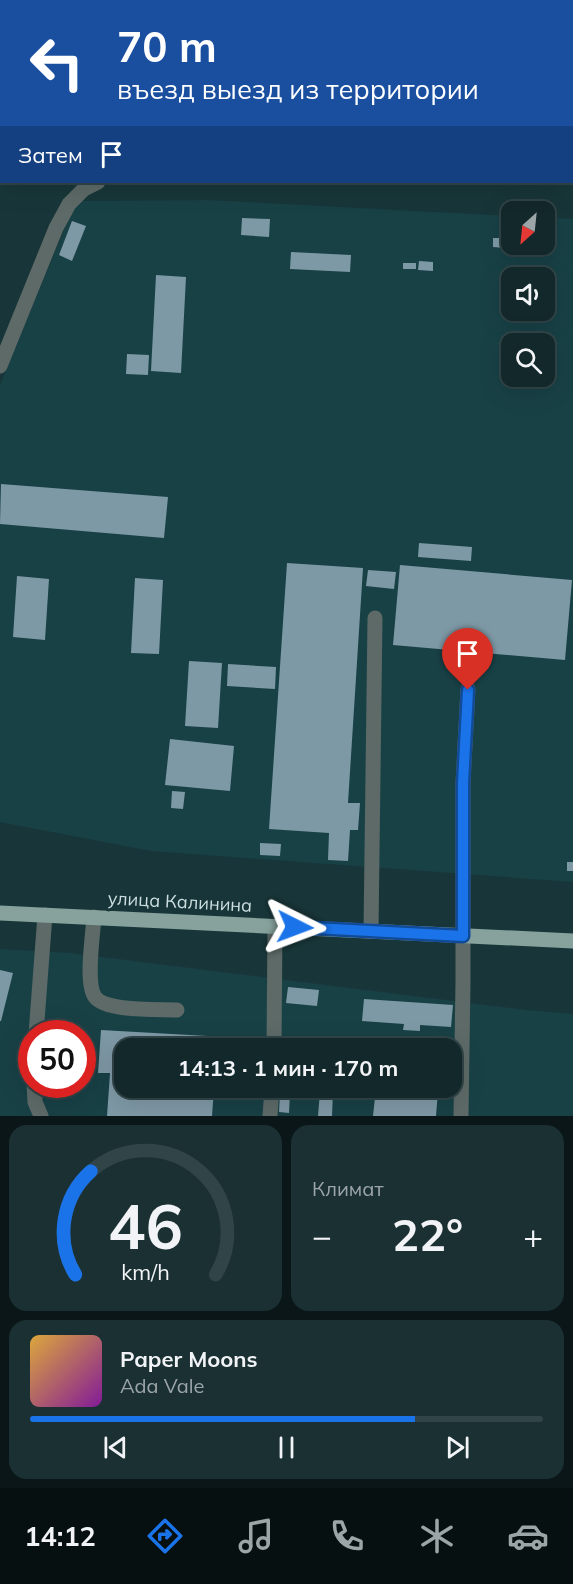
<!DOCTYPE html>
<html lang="ru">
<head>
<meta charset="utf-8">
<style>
  body { margin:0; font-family:Mulish,sans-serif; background:#1b3033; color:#f1f3f6; height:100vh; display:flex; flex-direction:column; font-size:22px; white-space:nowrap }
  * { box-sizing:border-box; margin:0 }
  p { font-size:20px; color:#9ca6a9 }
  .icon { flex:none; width:33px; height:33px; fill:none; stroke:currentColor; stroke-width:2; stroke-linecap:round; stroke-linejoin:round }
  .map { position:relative; height:1116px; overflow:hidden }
  .side { display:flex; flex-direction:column; gap:9px; padding:9px; background:#0a1618; flex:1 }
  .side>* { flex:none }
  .banner { position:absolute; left:0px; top:0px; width:573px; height:183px; box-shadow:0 6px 24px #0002,0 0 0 2px #314447; background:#1a4fa0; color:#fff; overflow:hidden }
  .needle { width:39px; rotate:207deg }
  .tools { position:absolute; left:501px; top:201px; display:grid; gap:12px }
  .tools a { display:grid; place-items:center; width:54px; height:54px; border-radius:12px; background:#12282b; box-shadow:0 6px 24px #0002,0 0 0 2px #314447; font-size:30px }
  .speed { position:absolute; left:18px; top:1020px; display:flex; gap:12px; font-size:30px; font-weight:700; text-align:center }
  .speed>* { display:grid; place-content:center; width:78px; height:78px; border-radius:50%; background:#12282b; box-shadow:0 6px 24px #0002,0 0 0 2px #314447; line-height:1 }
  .speed .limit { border:9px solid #d22; background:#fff; color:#111 }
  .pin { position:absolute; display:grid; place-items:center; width:51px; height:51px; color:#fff; margin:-62px -26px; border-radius:50% 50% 50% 0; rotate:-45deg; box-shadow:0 0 6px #0007 }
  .pin .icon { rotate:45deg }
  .me { position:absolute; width:66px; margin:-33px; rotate:93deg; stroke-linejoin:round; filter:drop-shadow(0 0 4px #0008) }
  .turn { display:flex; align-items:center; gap:21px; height:126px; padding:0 18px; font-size:27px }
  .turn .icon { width:78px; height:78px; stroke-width:2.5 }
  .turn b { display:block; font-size:42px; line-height:51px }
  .then { display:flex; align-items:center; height:57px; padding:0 18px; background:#0003; gap:12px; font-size:22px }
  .big { font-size:45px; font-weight:700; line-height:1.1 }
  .side .tile { flex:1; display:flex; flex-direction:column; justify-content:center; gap:9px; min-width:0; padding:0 21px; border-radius:18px; background:#1b3033 }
  .side .dial { align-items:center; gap:0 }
  .dial svg { height:156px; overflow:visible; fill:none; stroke:#314447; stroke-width:7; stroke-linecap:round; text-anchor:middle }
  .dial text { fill:#f1f3f6; stroke:none }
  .song { display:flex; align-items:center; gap:18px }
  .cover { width:72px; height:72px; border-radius:9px; background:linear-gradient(135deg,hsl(40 70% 55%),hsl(290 70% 35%)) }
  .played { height:6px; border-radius:3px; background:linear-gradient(90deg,#1a73e8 75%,#314447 75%) }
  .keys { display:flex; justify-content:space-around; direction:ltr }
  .heat { display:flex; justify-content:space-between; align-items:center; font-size:33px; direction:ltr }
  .side .tiles { flex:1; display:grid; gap:9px; grid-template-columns:1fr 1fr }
  .tile:last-child { grid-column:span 2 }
  .trip { position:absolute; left:114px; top:1038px; width:348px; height:60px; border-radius:18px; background:#12282b; box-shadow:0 6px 24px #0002,0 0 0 2px #314447; font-weight:700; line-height:60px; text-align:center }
  .tabs { display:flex; height:96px; justify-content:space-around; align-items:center; background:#071011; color:#9ca6a9 }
  .tabs .icon { width:42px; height:42px }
  .tabs .current { color:#1a73e8 }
  .tabs b { font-size:27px; color:#f1f3f6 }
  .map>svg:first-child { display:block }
</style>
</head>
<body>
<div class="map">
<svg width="573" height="1116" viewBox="0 0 573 1116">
  <rect width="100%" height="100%" fill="#183639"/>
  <path fill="#184146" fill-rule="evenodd" d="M 209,200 L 511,216 L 512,244 L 544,244 L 545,217 L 573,219 L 573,882 L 151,851 L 0,822 L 0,385 L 76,201 ZM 512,278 L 544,278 L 544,310 L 512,310 ZM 512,344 L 544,344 L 544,376 L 512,376 Z
    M 0,949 L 70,953 L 527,1010 L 573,1014 L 573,1116 L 0,1116 ZM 32,1034 L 82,1034 L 82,1084 L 32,1084 ZM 124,1048 L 452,1048 L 452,1088 L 124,1088 Z"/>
  <path fill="#7e99a6" d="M 242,218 L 270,219 L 269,237 L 241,235 Z
    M 72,221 L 86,226 L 72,261 L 59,255 Z
    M 493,238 L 506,238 L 505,248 L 493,247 Z
    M 291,252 L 351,255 L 350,272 L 290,269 Z
    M 419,261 L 433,262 L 433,271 L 418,270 Z
    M 403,263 L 416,263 L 416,269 L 403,269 Z
    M 156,275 L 186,277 L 181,373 L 151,371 Z
    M 127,354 L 149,355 L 148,375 L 126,374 Z
    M 1,484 L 168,497 L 164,538 L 0,524 Z
    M 419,543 L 472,547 L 471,561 L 418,557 Z
    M 287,563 L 363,568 L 348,803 L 360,803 L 358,830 L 350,830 L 348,861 L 328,860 L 329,833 L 269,829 Z
    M 400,565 L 572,580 L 565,660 L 393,645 Z
    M 368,570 L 396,572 L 394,589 L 366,586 Z
    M 17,576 L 49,579 L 45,640 L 13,637 Z
    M 135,578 L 163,580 L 159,654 L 131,653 Z
    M 189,661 L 222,663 L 218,728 L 185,726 Z
    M 228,664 L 276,667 L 275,689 L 227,686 Z
    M 170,739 L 234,746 L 230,791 L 165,785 Z
    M 172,791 L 185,792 L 183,809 L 171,808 Z
    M 260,843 L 281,844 L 280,856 L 260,855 Z
    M 567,862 L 573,862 L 573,871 L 567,871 Z
    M 0,970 L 13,973 L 1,1021 L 0,1021 Z
    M 288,987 L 319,990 L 317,1006 L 286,1003 Z
    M 364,999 L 453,1005 L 451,1027 L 420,1025 L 420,1031 L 403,1030 L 404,1024 L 362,1021 Z
    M 101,1030 L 261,1039 L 261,1048 L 124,1048 L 124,1088 L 214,1088 L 212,1116 L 107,1116 L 110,1073 L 98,1073 Z
    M 376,1088 L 438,1091 L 436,1116 L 373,1116 Z
    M 320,1091 L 333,1091 L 332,1116 L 318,1116 Z
    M 280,1092 L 290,1093 L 289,1113 L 279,1112 Z"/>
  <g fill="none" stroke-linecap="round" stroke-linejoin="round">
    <path stroke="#5d6a67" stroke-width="15" d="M 291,2 L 291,0
      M 332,2 L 334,0
      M 572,131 L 573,131
      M 0,138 L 2,138
      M 0,366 L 56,228 L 69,204 L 84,189 L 98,182
      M 94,917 C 93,935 85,983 95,997 C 106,1012 159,1009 177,1010
      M 371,931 L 375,618
      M 36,1034 L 45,915
      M 274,1048 L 275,926
      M 34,1084 L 35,1102 L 41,1116
      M 270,1116 L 272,1088
      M 461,1116 L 463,981 L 463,783 L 468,689"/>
    <path stroke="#87a29c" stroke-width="15" d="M 0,913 L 573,941"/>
  </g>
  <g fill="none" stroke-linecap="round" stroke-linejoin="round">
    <defs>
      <path id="route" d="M 295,927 L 463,936 L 463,783 L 468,690"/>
    </defs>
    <use href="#route" stroke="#114b97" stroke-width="15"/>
    <use href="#route" stroke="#1a73e8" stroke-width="10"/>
  </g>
  <g text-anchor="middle" stroke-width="6" stroke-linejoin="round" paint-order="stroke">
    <g font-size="18" fill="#cddee0" stroke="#183639">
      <text transform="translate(180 902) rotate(3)" y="6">улица Калинина</text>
    </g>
  </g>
</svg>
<div class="tools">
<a><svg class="needle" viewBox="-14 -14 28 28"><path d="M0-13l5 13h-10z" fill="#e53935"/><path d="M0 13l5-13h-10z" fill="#9ca6a9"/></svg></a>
<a><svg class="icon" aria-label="sound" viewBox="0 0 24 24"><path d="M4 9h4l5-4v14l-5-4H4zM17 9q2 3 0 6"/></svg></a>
<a><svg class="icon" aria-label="search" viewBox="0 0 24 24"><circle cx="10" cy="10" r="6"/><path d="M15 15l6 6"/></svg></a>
</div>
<div class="speed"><div class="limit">50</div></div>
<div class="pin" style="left:468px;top:690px;background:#d93025"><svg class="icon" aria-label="arrive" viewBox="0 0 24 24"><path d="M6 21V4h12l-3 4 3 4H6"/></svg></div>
<svg class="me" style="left:295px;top:927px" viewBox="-20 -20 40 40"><path d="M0-17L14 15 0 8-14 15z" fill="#1a73e8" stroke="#fff" stroke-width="4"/></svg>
<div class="trip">14:13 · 1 мин · 170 m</div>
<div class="banner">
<div class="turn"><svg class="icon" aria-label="left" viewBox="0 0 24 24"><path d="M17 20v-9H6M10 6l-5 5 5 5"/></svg><div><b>70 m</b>въезд выезд из территории</div></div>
<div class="then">Затем<svg class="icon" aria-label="arrive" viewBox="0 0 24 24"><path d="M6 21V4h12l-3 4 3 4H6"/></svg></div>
</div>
</div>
<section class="side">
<div class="tiles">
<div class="tile dial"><svg viewBox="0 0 100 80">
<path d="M14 69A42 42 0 1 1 86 69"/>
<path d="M14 69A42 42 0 0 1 22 16" stroke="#1a73e8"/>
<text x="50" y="56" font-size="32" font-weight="700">46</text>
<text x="50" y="72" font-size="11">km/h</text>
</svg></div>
<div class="tile"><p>Климат</p>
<div class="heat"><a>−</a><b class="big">22°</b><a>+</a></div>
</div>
<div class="tile">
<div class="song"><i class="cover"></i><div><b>Paper Moons</b><p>Ada Vale</p></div></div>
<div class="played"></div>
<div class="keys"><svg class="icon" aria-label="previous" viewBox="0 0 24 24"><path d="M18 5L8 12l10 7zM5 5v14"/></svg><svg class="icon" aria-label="pause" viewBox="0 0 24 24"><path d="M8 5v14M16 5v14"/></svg><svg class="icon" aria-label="next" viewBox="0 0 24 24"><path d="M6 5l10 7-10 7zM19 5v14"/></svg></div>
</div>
</div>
</section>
<nav class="tabs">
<b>14:12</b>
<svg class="icon current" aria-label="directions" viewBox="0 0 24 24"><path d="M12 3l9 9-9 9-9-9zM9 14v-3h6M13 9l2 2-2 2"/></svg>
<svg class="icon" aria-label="music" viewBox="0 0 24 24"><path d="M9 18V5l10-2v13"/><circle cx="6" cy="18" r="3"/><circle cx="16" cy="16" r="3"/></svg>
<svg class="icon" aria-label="phone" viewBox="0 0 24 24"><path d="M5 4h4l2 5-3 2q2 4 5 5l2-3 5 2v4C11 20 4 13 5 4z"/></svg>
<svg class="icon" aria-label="climate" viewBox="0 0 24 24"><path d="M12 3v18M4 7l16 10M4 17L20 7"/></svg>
<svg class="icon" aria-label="car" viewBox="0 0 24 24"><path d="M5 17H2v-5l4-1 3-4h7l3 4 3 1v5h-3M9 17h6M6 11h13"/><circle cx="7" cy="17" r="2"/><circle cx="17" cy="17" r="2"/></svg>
</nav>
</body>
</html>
